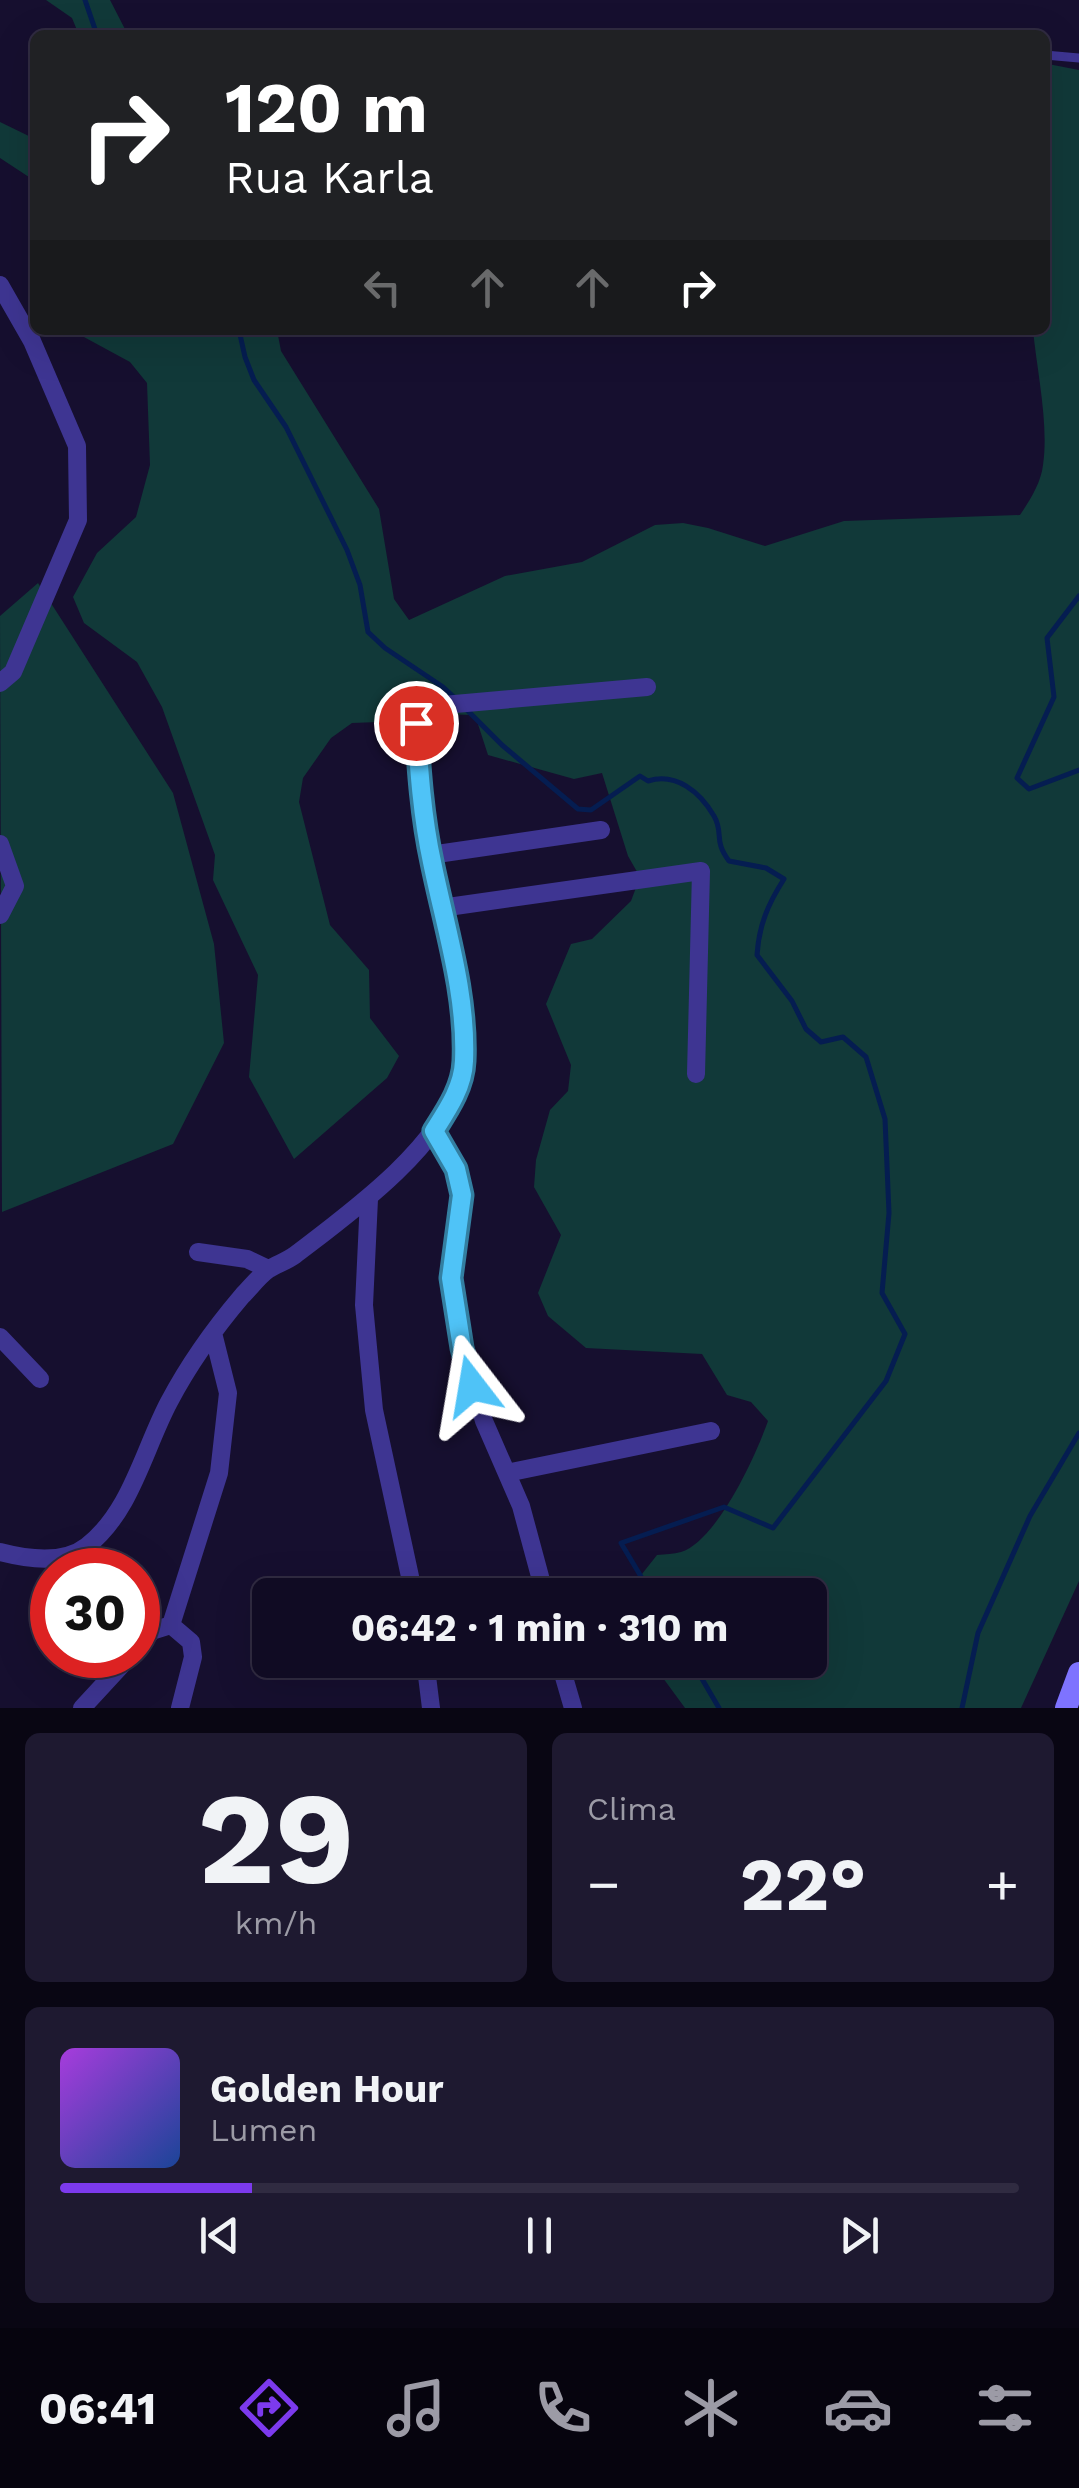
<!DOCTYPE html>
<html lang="pt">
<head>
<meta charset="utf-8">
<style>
  body { margin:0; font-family:"Work Sans",sans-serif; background:#1e1930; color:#f1f3f6; height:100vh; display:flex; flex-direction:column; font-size:38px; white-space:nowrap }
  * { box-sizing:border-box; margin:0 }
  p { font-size:32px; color:#9c9ba6 }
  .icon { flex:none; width:55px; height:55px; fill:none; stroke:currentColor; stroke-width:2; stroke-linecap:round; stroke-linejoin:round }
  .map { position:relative; height:1708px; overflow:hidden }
  .sheet { display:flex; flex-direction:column; gap:25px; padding:25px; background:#090613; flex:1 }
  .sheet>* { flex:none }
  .guide { position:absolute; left:30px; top:30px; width:1020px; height:305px; border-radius:15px; box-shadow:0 10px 40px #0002,0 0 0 2px #302b41; background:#202124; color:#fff; overflow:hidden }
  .speed { position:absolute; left:30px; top:1548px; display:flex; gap:20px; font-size:50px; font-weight:700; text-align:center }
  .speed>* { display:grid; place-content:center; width:130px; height:130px; border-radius:50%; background:#100b23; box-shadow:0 10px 40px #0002,0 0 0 2px #302b41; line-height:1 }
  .speed .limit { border:15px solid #d22; background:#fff; color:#111 }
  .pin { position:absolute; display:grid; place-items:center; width:85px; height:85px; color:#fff; margin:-42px; border:5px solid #fff; border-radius:50%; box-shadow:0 2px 10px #0007 }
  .me { position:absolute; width:110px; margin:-55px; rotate:346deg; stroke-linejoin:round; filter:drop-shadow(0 0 8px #0008) }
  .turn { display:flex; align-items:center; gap:35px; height:210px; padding:0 30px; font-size:45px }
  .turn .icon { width:130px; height:130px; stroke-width:2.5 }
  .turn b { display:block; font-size:70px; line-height:85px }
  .lanes { display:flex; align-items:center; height:95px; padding:0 30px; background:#0003; justify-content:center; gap:50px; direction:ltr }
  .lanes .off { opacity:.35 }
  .big { font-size:75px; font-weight:700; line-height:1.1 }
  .sheet .card { flex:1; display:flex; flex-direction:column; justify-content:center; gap:15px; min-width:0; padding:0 35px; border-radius:15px; background:#1e1930 }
  .sheet .dial { align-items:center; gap:0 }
  .dial b { font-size:130px; line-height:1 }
  .song { display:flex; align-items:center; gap:30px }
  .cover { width:120px; height:120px; border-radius:15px; background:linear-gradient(135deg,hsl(280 70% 55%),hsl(220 70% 35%)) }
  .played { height:10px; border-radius:5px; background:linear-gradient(90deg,#7c3aed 20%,#302b41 20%) }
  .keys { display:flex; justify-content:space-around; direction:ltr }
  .heat { display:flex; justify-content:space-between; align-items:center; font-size:55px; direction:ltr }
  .sheet .tiles { flex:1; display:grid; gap:25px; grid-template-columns:1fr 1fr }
  .card:last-child { grid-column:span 2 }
  .trip { position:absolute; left:252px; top:1578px; width:575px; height:100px; border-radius:15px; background:#100b23; box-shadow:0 10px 40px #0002,0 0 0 2px #302b41; font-weight:700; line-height:100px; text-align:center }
  .tab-bar { display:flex; height:160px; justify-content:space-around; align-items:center; background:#06040e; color:#9c9ba6 }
  .tab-bar .icon { width:70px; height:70px }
  .tab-bar .current { color:#7c3aed }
  .tab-bar b { font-size:45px; color:#f1f3f6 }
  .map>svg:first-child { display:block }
</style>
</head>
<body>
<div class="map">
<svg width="1079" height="1708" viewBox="0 0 1079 1708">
  <rect width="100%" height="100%" fill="#160f2f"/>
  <path fill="#113939" d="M 46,0 L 110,0 L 128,35 L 79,35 L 72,18 Z
    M 1048,64 L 1079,70 L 1079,1581 L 1021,1708 L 685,1708 L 663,1678 L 658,1660 L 810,1660 L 810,1595 L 641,1595 L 642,1574 L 657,1555 C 665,1554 674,1554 681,1552 C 717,1541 756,1455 768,1421 L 751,1402 L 727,1395 L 702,1354 L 586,1348 L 548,1316 L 538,1293 L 561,1235 L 534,1187 L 536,1160 L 550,1110 L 568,1091 L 571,1065 L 546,1004 L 571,944 L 592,939 L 631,901 L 640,877 L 628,856 L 602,773 L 574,779 L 488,755 L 475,715 L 438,714 L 405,682 L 379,722 L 352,723 L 331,738 L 303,778 L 299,802 L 330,925 L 369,970 L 370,1018 L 399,1056 L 387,1078 L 294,1159 L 249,1077 L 258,975 L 213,880 L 215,855 L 162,707 L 137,662 L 84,623 L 73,597 L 97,553 L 136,517 L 150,465 L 147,383 L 130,362 L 71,330 L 277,330 L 281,351 L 379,509 L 394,599 L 409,620 L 505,576 L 582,562 L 655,525 L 683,523 L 708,528 L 765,546 L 844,521 L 1020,515 C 1030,500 1041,483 1043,465 C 1049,425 1037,371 1033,330 L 1045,330 L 1045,65 Z
    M 0,122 L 35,139 L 35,181 L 0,158 Z
    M 38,583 L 173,793 L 214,944 L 224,1043 L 173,1144 L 2,1212 L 0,616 Z"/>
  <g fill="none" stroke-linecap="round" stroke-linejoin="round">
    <path stroke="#051d51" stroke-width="5" d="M 85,0 L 97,35
      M 239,330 L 245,357 L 254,380 L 286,427 L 347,550 L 360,585 L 368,632 L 385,648 L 443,687 L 456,699
      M 1079,596 L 1047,638 L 1054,697 L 1017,778 L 1029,789 L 1079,770
      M 464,707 L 502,745 L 578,809 L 591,810 L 640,776 L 648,781 C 676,772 700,792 714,816 C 724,833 713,840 729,861 L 766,868 L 784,879 C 768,904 759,925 757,955 L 792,1001 L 806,1029 L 821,1042 L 843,1037 L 866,1057 L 885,1119 L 889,1213 L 882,1293 L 905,1334 L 886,1381 L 773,1528 L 724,1507 L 621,1543 L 652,1595
      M 691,1660 L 719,1708
      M 962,1708 L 978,1633 L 1030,1516 L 1079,1433"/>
    <path stroke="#3e3592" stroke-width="9" d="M 1045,55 L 1079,58"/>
    <path stroke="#3e3592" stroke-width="18" d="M 0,285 L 32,341 L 77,446 L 78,520 L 13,672 L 0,683
      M 0,844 L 15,886 L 0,915
      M 430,855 L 601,830
      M 441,908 L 701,871 L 696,1074
      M 434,1131 L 456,1169 L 462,1195 L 451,1277 L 462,1348 L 484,1421 L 521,1506 L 545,1595
      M 369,1199 L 364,1305 L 374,1410 L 414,1595
      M 198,1252 L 247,1259 L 268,1269
      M 0,1337 L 40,1379
      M 507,1473 L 711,1431
      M 0,1552 C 27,1559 63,1565 87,1546 C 131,1512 144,1449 169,1402 C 189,1364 214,1329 242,1296 C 250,1288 259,1276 269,1269 C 277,1264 287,1261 295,1255 C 350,1213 439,1149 460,1081 C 477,1026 439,909 429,849 C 422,804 421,759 415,714 L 421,707 L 647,687
      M 171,1625 L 219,1473 L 228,1393 L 213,1333
      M 138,1648 L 152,1631 L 171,1625 L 191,1642 L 193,1657 L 180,1708
      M 425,1660 L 431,1708
      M 559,1660 L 573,1708
      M 82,1708 L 131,1655"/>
    <path stroke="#7e73ff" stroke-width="22" d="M 1066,1708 L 1079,1673"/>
  </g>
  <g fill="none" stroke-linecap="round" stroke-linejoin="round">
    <defs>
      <path id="route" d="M 416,723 C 419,769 422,816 432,862 C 445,926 467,994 464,1061 C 463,1087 448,1109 434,1131 L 456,1169 L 462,1195 L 451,1278 L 462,1348 L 472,1386"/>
    </defs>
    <use href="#route" stroke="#337fa1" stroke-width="25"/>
    <use href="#route" stroke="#4fc3f7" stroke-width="18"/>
  </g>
</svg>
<div class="speed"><div class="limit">30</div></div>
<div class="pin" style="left:416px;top:723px;background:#d93025"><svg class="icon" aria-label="arrive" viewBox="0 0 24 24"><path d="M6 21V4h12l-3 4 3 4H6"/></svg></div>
<svg class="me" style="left:472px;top:1386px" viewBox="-20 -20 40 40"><path d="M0-17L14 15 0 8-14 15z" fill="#4fc3f7" stroke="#fff" stroke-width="4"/></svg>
<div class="trip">06:42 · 1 min · 310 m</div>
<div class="guide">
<div class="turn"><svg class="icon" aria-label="right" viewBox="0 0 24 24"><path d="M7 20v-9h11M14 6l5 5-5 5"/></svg><div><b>120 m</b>Rua Karla</div></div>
<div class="lanes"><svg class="icon off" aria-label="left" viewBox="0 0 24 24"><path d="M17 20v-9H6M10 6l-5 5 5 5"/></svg><svg class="icon off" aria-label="ahead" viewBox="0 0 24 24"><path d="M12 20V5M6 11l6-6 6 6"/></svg><svg class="icon off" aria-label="ahead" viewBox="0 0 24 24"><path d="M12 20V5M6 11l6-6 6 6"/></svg><svg class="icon" aria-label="right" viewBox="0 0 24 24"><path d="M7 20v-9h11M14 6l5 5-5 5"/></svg></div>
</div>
</div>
<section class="sheet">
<div class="tiles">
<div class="card dial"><b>29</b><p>km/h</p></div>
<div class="card"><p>Clima</p>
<div class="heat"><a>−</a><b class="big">22°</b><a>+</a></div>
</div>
<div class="card">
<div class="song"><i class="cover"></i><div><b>Golden Hour</b><p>Lumen</p></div></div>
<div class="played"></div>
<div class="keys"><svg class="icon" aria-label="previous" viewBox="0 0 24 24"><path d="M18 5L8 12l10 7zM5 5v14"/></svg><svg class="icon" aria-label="pause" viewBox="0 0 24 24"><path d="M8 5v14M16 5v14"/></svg><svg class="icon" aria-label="next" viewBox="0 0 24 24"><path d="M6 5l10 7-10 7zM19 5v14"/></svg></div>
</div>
</div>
</section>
<nav class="tab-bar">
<b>06:41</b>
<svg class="icon current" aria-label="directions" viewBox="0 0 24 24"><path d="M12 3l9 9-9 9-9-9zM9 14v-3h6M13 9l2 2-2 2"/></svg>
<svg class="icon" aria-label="music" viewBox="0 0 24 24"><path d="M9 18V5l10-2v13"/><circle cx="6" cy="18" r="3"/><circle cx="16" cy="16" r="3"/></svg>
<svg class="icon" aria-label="phone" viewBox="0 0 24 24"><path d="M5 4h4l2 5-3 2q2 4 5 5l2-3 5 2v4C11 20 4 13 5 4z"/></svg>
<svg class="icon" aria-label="climate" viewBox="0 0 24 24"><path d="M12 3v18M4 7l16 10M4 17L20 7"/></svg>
<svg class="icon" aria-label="car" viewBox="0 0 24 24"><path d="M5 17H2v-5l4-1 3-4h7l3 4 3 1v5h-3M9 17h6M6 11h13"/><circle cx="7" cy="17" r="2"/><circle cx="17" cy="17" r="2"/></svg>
<svg class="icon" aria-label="filters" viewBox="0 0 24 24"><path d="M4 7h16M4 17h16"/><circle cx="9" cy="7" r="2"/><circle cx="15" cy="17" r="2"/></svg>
</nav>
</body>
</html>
